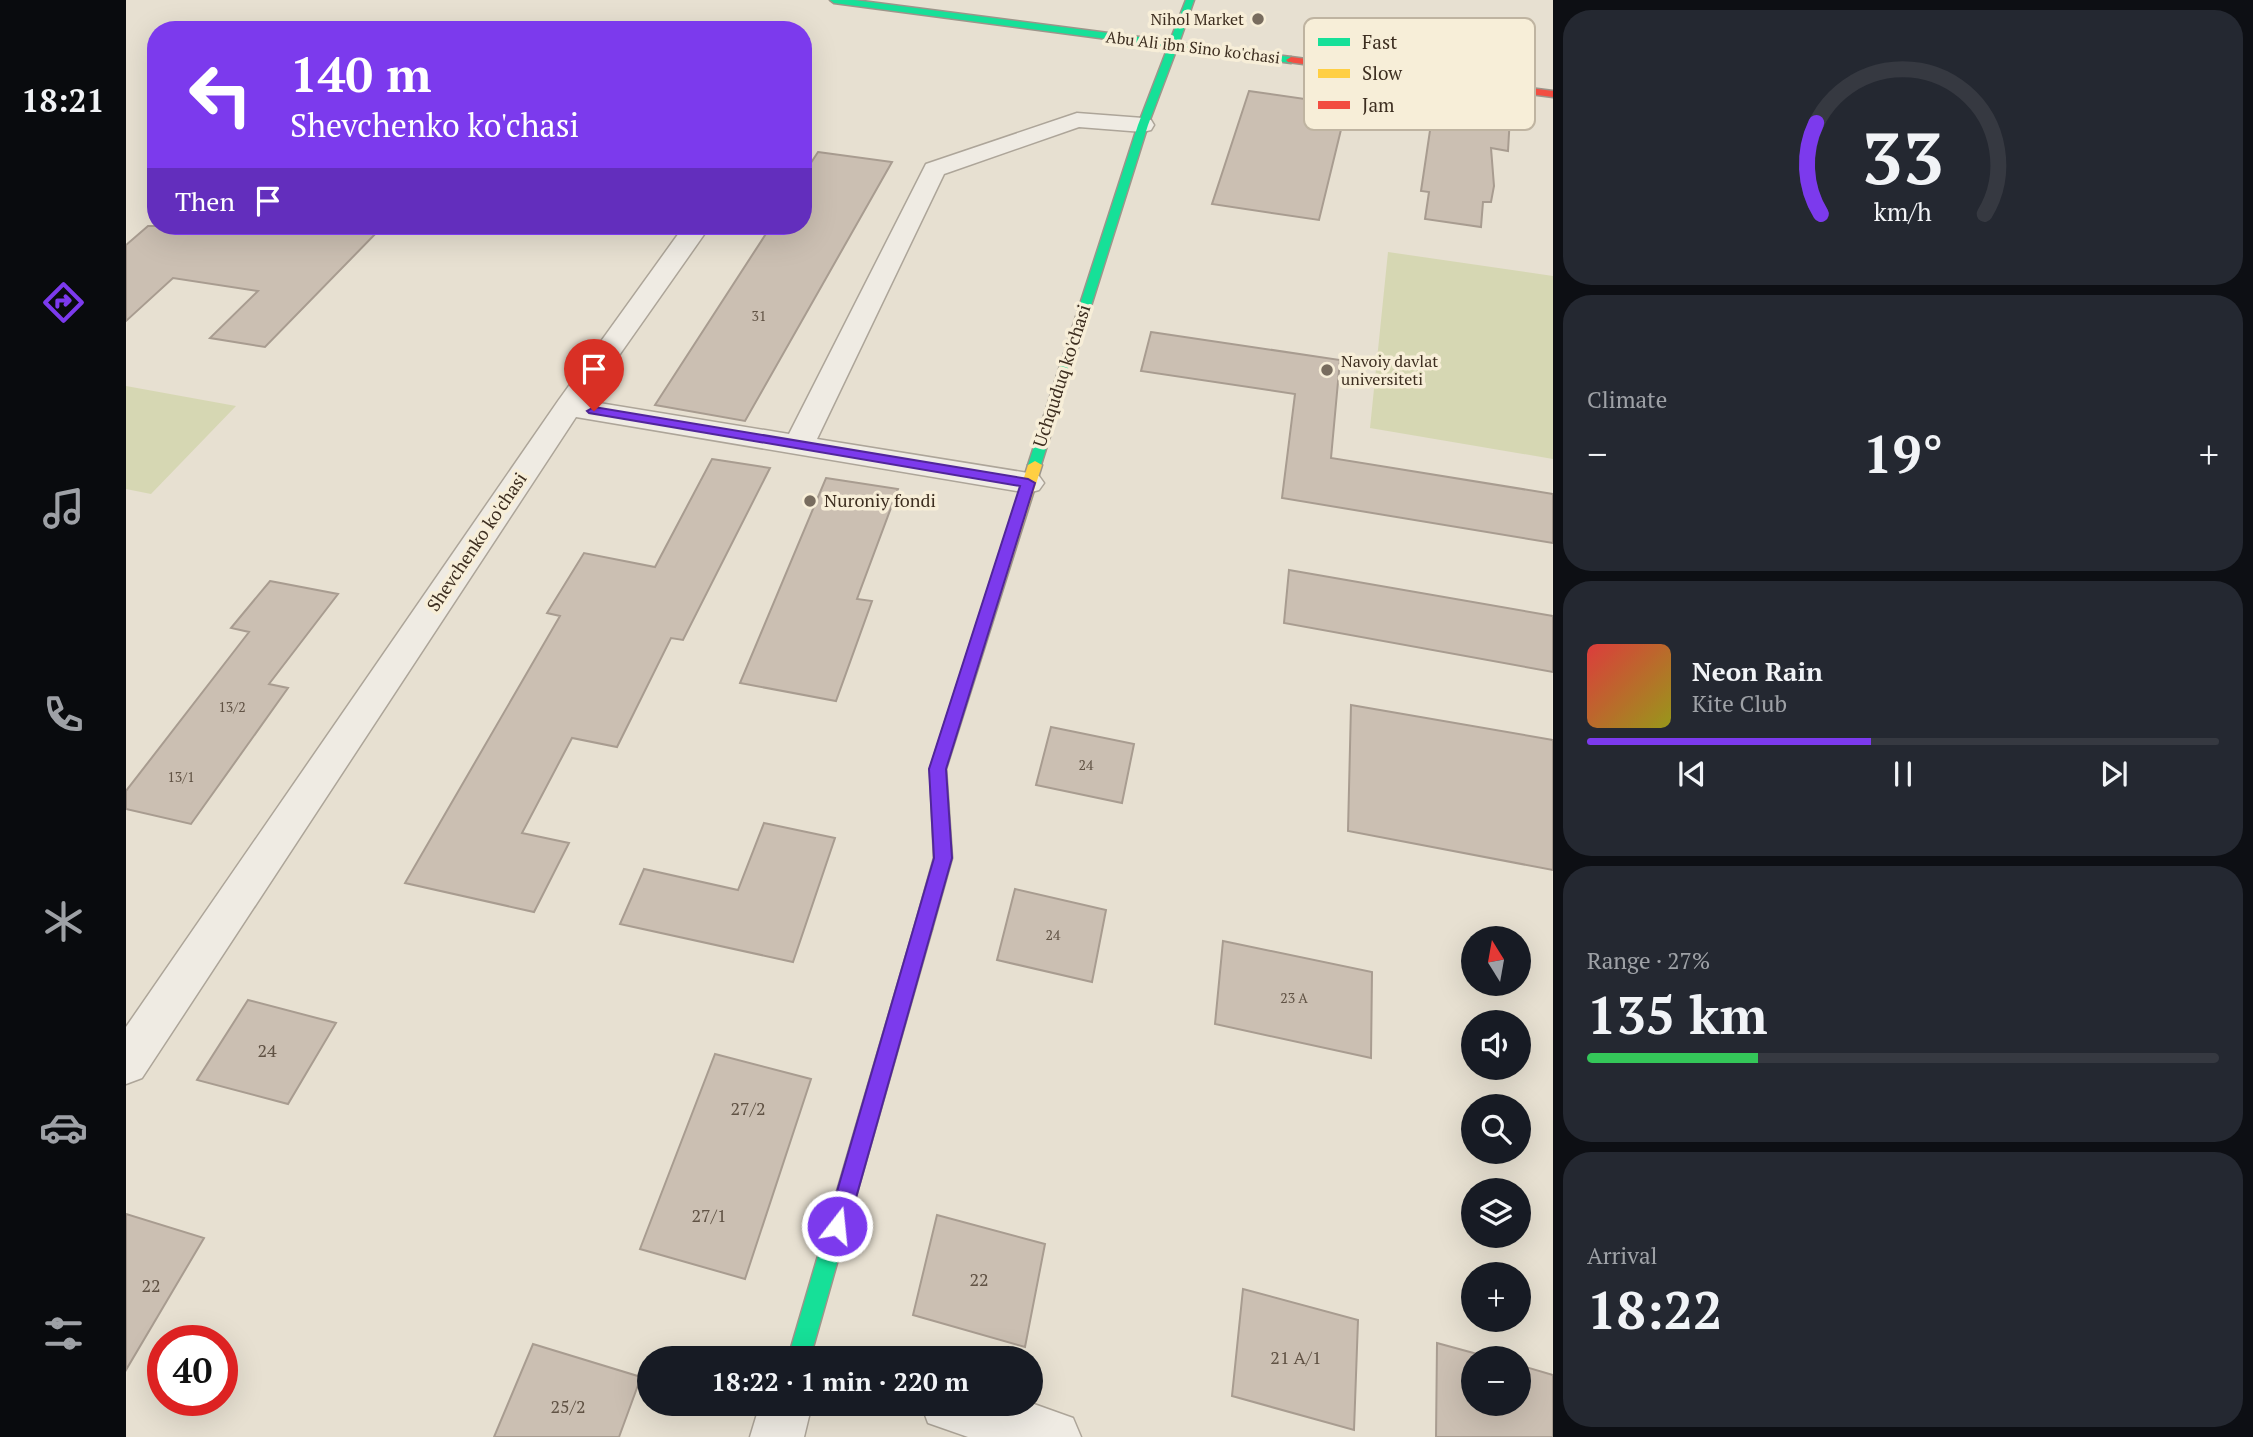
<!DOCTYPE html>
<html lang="en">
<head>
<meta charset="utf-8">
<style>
  body { margin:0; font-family:"PT Serif",serif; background:#242831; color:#f1f3f6; height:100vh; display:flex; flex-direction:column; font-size:26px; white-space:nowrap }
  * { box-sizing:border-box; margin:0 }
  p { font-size:23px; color:#9ea1a6 }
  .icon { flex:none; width:38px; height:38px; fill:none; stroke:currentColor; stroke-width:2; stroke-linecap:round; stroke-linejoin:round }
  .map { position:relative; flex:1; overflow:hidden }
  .side { display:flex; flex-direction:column; gap:10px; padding:10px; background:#0d0f14; width:700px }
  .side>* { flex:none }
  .guide { position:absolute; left:21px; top:21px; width:665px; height:214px; border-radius:28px; box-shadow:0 7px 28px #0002; background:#7c3aed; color:#fff; overflow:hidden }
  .needle { width:46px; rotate:349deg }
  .controls { position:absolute; left:1335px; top:926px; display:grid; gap:14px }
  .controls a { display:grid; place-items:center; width:70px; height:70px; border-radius:50%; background:#171b24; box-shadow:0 7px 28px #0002; font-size:35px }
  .speed { position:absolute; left:21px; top:1325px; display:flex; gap:14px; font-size:35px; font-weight:700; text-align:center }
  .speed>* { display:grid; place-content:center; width:91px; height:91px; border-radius:50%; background:#171b24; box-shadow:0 7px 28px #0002; line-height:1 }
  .speed .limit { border:10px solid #d22; background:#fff; color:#111 }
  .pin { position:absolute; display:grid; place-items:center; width:60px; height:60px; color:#fff; margin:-72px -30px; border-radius:50% 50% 50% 0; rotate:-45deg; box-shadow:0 0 7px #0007 }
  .pin .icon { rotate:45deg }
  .me { position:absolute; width:77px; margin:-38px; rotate:16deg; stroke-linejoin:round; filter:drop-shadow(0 0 5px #0008) }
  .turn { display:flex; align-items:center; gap:24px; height:147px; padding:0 28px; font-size:32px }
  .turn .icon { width:91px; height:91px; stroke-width:2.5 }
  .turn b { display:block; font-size:49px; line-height:60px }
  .then { display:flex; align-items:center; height:66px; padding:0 28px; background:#0003; gap:14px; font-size:26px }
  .big { font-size:52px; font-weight:700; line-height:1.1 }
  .side .card { flex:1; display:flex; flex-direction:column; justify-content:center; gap:10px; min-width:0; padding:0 24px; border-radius:28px; background:#242831 }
  .side .dial { align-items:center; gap:0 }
  .dial svg { height:182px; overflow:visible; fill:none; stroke:#363941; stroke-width:7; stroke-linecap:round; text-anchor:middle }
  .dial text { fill:#f1f3f6; stroke:none }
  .song { display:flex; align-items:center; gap:21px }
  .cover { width:84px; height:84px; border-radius:10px; background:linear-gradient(135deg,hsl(0 70% 55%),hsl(60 70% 35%)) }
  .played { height:7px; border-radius:4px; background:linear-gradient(90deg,#7c3aed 45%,#363941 45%) }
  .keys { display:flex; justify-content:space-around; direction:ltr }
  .heat { display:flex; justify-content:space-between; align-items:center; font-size:38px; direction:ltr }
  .charge { height:10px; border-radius:5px; background:linear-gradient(90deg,#34c759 27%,#363941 0) }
  .trip { position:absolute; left:511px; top:1346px; width:406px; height:70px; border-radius:35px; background:#171b24; box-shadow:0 7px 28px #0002; font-weight:700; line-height:70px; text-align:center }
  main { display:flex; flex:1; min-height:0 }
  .tabs { display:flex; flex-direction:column; width:126px; justify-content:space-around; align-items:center; background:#090b0e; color:#9ea1a6 }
  .tabs .icon { width:49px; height:49px }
  .tabs .active { color:#7c3aed }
  .tabs b { font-size:32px; color:#f1f3f6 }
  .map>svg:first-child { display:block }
</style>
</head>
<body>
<main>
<nav class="tabs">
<b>18:21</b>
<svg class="icon active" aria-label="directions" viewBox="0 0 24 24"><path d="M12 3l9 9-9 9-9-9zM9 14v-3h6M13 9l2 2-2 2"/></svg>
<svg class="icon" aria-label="music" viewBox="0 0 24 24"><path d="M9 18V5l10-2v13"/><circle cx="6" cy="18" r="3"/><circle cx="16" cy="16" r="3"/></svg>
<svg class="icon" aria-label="phone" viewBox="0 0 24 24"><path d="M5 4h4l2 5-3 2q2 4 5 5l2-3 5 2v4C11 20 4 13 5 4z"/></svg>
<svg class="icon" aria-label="climate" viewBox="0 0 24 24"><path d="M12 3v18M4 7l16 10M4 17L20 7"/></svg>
<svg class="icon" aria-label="car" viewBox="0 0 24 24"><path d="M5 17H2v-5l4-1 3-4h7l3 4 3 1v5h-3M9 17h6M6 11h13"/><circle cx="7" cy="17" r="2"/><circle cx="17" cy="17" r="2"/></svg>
<svg class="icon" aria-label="filters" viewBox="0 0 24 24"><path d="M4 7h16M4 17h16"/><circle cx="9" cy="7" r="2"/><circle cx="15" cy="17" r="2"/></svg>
</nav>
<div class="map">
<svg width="1427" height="1437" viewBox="0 0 1427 1437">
  <rect width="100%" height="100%" fill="#e7e0d1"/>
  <path fill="#d6d7b3" d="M 1262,252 L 1427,276 L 1427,459 L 1244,428 Z
    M 0,386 L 110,406 L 25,494 L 0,489 Z"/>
  <path fill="#cbbfb2" stroke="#a89c90" stroke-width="2" d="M 1123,91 L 1221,105 L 1193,220 L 1086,204 Z
    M 1334,109 L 1384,116 L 1382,151 L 1365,148 L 1368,186 L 1365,202 L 1357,202 L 1355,227 L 1299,219 L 1303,192 L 1295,191 L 1306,117 L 1333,120 Z
    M 692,152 L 766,162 L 619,421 L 529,405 L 645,226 L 677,226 L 677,175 Z
    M 22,226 L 257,226 L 139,347 L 84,338 L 132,291 L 47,278 L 0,321 L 0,245 Z
    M 1025,332 L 1214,360 L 1205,458 L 1427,494 L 1427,543 L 1156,498 L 1169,394 L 1015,371 Z
    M 586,459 L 644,468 L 557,640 L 545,638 L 491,747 L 446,738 L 396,833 L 443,843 L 408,912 L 279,883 L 434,616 L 421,613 L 458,553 L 529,567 Z
    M 700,478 L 772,489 L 731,599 L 746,601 L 710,701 L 614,683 Z
    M 1163,570 L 1427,616 L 1427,672 L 1158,623 Z
    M 144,581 L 212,594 L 143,684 L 162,688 L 65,824 L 0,809 L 0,791 L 123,632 L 105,628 Z
    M 1225,705 L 1427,740 L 1427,870 L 1222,831 Z
    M 925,727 L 1008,744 L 996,803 L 910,785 Z
    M 638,823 L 709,838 L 667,962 L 494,924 L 518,869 L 612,890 Z
    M 889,889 L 980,910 L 966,982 L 871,960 Z
    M 1097,941 L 1246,972 L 1245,1058 L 1089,1024 Z
    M 122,1000 L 210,1023 L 162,1104 L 71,1080 Z
    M 589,1054 L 685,1079 L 619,1279 L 514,1249 Z
    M 0,1214 L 78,1238 L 0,1370 Z
    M 811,1215 L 919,1244 L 899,1347 L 787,1315 Z
    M 1117,1289 L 1232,1320 L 1228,1430 L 1106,1396 Z
    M 1311,1343 L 1366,1358 L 1348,1358 L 1348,1404 L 1393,1404 L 1393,1365 L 1427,1375 L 1427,1437 L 1310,1437 Z
    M 407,1344 L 515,1377 L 493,1437 L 368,1437 Z"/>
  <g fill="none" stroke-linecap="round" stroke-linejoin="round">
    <defs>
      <path id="street" d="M 951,113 L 1017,118 L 1025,120 L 1028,125 L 1025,130 L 1017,132 L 953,127 L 818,174 L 691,439 L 902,473 L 913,476 L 918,483 L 913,490 L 902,493 L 450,417 L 16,1078 L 0,1084 L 0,1027 L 432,401 L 558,226 L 584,226 L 461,401 L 663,434 L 800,164 Z
        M 905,1403 L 947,1418 L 955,1437 L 842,1437 L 802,1423 L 795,1404 Z
        M 634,1404 L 686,1404 L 678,1437 L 624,1437 Z"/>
      <path id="fast" d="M 704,0 L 728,0 L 1044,41 L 1060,0 L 1068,0 L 1053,43 L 1165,57 L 1170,60 L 1165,63 L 1051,48 L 1022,125 L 914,468 L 904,468 L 902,465 L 1012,125 L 1042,47 L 708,3 Z
        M 797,922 L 803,924 L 806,929 L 684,1358 L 662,1358 L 788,929 L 791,924 Z"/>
      <path id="slow" d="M 909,461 L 916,465 L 820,769 L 826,858 L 806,929 L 803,934 L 797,936 L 791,934 L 788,929 L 808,858 L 804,769 L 902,465 Z"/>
      <path id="jam" d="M 1165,57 L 1427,91 L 1427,97 L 1162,62 L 1160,60 Z"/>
    </defs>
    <use href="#street" stroke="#ada599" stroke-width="3"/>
    <use href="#fast" stroke="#9c958a" stroke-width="3"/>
    <use href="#slow" stroke="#9c958a" stroke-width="3"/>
    <use href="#jam" stroke="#9c958a" stroke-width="3"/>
    <use href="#street" fill="#efebe3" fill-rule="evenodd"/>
    <use href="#fast" fill="#16e098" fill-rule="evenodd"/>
    <use href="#slow" fill="#ffcf43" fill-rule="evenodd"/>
    <use href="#jam" fill="#f24e42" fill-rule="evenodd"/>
  </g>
  <path fill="#7c3aed" stroke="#51269a" stroke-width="2" d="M 468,407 L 902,479 L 909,483 L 820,769 L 826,858 L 722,1226 L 718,1233 L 711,1236 L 704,1233 L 701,1226 L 808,858 L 803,769 L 894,486 L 463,413 L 461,411 Z"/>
  <g fill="#786c5e" stroke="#f7eed8" stroke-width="2.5">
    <circle cx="1132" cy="19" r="7"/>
    <circle cx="1201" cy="370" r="7"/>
    <circle cx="684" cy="501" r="7"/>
  </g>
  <g text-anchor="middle" stroke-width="7" stroke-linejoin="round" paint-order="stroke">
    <g font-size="14" fill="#605244">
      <text x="633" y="321">31</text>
      <text x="106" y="712">13/2</text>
      <text x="960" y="770">24</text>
      <text x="55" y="782">13/1</text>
      <text x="927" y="940">24</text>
      <text x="1168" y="1003">23 А</text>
    </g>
    <g font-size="16" fill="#3d2e20" stroke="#f7eed8" text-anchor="end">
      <text x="1118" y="25">Nihol Market</text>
      <text x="1215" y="367" text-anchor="start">Navoiy davlat<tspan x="1215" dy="18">universiteti</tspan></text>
    </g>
    <g font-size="16" fill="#3d2e20" stroke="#f7eed8">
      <text transform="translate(1067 47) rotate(7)" y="6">Abu Ali ibn Sino ko'chasi</text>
    </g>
    <g font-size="18" fill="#3d2e20" stroke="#f7eed8">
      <text transform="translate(936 376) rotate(-72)" y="6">Uchquduq ko'chasi</text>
      <text transform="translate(351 542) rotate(-56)" y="6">Shevchenko ko'chasi</text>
    </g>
    <g font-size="18" fill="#3d2e20" stroke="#f7eed8" text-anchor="start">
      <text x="698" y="507">Nuroniy fondi</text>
    </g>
    <g font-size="18" fill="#605244">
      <text x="141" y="1057">24</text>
      <text x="622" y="1115">27/2</text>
      <text x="583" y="1222">27/1</text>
      <text x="853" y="1286">22</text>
      <text x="25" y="1292">22</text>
      <text x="1170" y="1364">21 А/1</text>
      <text x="442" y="1413">25/2</text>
    </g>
  </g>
  <rect x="1178" y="18" width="231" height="112" rx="10" fill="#f7eed8" stroke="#bfb4a1" stroke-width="2"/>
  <rect x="1192" y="38" width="32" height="8" fill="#16e098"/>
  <rect x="1192" y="69" width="32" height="9" fill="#ffcf43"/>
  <rect x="1192" y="101" width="32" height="8" fill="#f24e42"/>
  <g font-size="19" fill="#3d2e20">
    <text x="1236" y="49">Fast</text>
    <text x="1236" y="80">Slow</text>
    <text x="1236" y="112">Jam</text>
  </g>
</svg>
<div class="controls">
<a><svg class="needle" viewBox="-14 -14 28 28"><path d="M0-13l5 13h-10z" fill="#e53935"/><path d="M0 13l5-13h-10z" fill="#9ea1a6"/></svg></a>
<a><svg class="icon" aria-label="sound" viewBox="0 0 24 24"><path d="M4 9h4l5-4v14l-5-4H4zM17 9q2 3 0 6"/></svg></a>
<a><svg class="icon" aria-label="search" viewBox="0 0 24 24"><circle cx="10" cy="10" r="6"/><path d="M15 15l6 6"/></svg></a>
<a><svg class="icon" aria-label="layers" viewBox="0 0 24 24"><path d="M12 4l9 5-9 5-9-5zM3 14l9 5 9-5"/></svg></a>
<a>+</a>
<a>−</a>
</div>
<div class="speed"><div class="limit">40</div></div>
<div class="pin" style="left:468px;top:411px;background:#d93025"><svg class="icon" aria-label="arrive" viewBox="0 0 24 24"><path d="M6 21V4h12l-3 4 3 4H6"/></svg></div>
<svg class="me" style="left:711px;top:1226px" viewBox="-20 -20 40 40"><circle r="17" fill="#7c3aed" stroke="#fff" stroke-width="3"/><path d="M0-11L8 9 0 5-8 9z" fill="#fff"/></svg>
<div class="trip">18:22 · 1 min · 220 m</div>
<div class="guide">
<div class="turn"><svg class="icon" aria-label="left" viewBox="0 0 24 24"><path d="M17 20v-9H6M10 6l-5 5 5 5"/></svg><div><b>140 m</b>Shevchenko ko'chasi</div></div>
<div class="then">Then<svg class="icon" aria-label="arrive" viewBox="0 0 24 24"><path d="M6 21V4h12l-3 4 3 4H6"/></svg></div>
</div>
</div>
<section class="side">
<div class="card dial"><svg viewBox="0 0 100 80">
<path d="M14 69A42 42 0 1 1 86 69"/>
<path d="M14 69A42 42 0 0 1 12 29" stroke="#7c3aed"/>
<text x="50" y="56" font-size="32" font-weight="700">33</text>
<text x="50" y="72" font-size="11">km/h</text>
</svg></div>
<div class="card"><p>Climate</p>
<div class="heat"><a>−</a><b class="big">19°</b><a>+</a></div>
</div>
<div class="card">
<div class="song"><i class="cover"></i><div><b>Neon Rain</b><p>Kite Club</p></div></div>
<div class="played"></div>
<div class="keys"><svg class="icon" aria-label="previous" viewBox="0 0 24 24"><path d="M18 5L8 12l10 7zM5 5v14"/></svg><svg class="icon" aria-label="pause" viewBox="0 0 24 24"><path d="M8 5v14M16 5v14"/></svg><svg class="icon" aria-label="next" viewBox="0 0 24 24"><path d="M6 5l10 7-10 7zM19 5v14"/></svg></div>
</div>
<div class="card"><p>Range · 27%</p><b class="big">135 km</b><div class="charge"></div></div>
<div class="card"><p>Arrival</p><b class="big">18:22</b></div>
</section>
</main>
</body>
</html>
